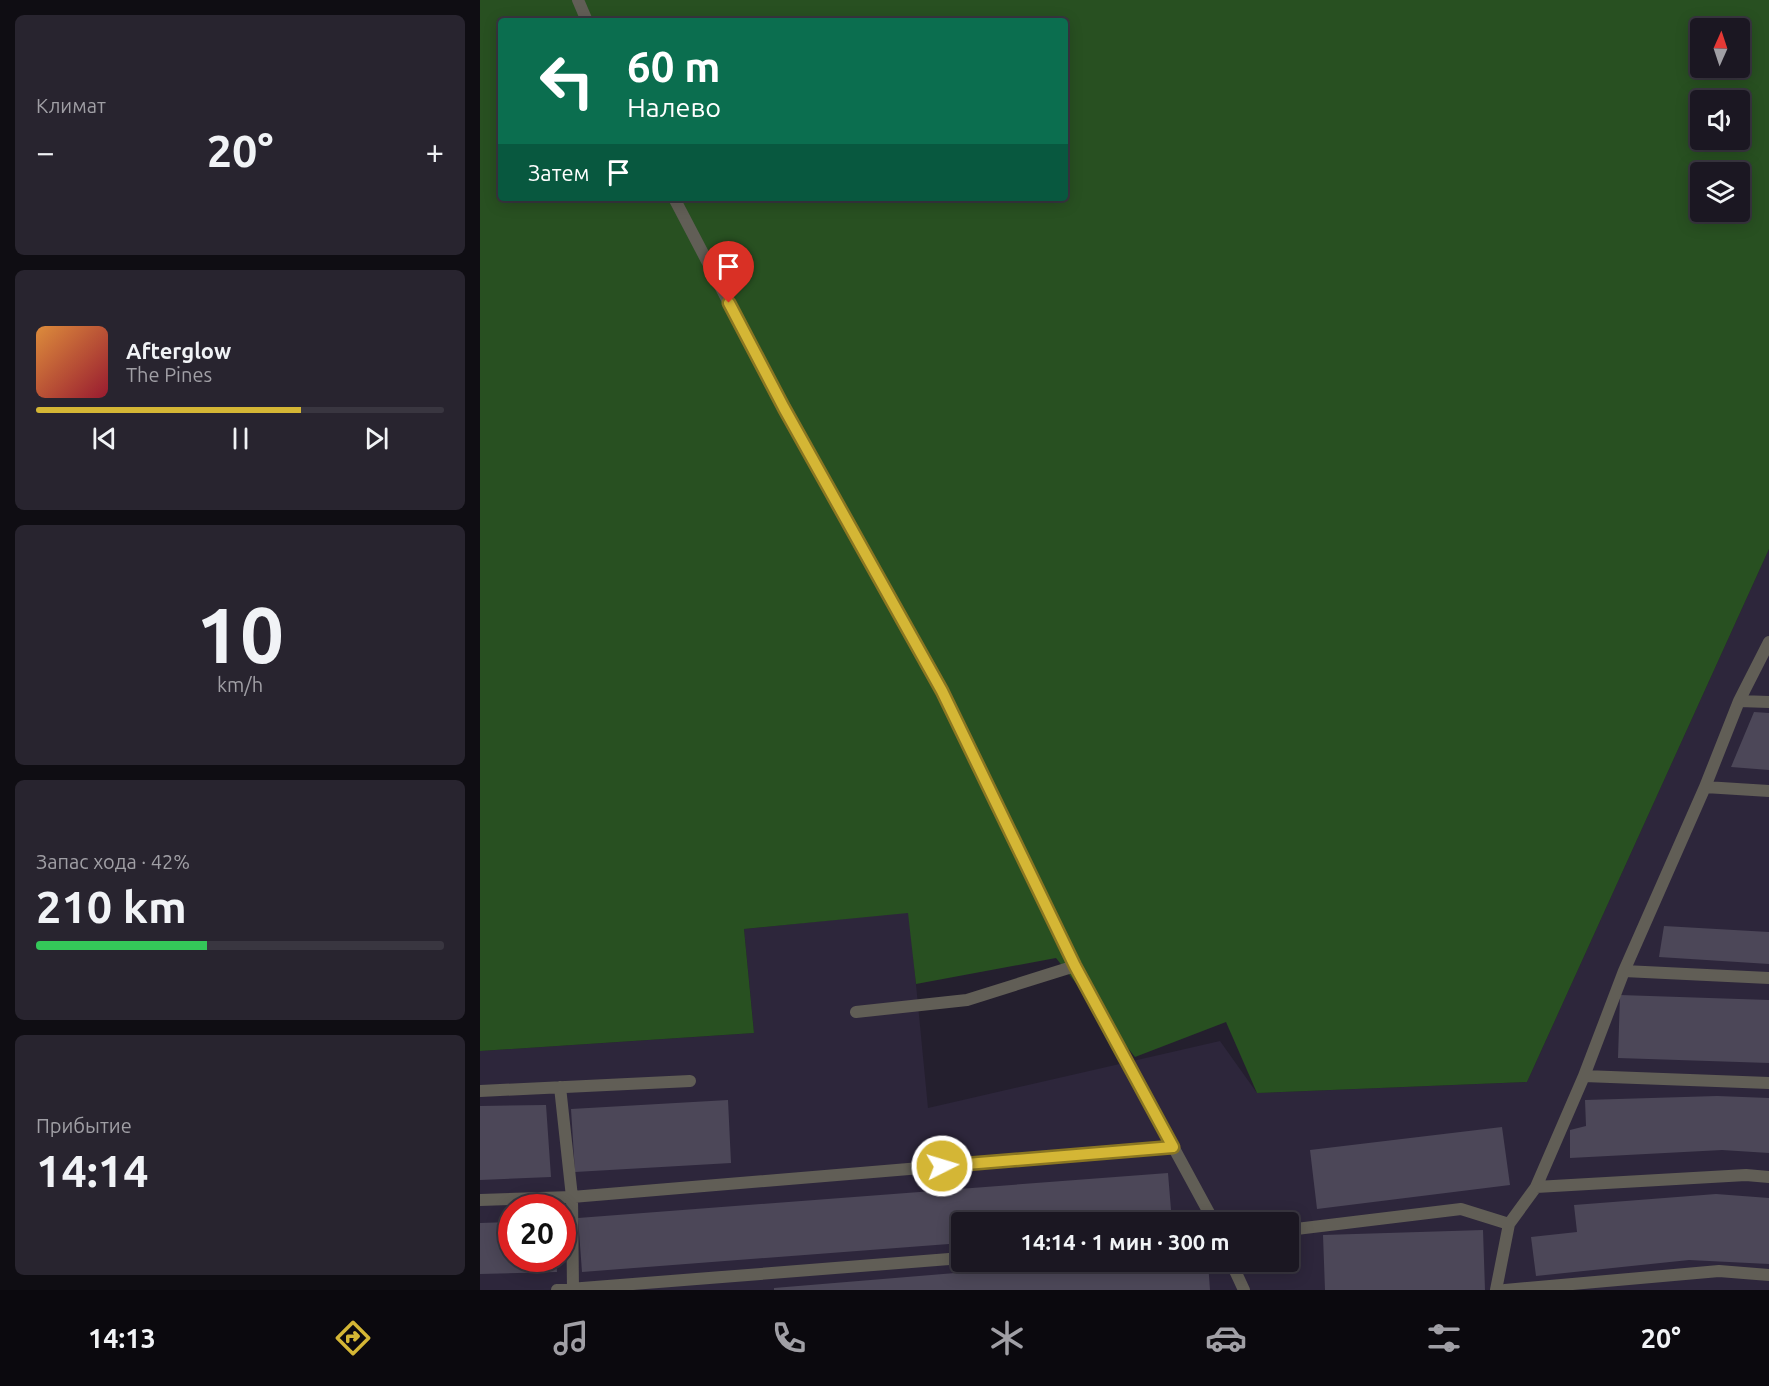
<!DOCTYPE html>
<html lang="ru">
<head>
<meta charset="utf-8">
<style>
  body { margin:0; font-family:Ubuntu,sans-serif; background:#28242f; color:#f1f3f6; height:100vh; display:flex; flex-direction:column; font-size:22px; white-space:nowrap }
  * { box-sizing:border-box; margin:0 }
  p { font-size:20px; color:#a09fa5 }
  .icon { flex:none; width:33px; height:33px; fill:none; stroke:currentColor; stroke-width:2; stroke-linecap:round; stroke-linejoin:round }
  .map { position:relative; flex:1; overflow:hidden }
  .sheet { display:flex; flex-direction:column; gap:15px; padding:15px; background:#0f0d13; width:480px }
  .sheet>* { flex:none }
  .guide { position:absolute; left:18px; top:18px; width:570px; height:183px; border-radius:6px; box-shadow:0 3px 15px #0003,0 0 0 2px #393640; background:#0b6e4f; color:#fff; overflow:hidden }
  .needle { width:39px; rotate:3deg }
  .tools { position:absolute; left:1210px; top:18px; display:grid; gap:12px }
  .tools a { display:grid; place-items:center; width:60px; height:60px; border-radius:6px; background:#1b1722; box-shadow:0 3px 15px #0003,0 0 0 2px #393640; font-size:30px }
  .speed { position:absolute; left:18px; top:1194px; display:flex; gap:12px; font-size:30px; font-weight:700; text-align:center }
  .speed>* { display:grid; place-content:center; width:78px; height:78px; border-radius:50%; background:#1b1722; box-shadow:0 3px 15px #0003,0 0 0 2px #393640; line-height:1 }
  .speed .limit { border:9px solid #d22; background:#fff; color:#111 }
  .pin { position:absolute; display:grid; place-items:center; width:51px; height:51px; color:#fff; margin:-62px -26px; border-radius:50% 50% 50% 0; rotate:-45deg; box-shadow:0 0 6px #0007 }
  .pin .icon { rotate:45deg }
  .me { position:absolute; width:66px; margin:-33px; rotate:85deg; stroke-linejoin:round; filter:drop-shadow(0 0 4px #0008) }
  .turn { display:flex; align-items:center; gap:21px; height:126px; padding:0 30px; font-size:27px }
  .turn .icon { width:78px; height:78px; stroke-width:2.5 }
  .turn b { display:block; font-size:42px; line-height:51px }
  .then { display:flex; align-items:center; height:57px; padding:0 30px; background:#0003; gap:12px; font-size:22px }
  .big { font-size:45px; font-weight:700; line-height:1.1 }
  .sheet .widget { flex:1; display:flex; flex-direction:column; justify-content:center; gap:9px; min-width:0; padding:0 21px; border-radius:9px; background:#28242f }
  .sheet .dial { align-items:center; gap:0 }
  .dial b { font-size:78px; line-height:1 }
  .song { display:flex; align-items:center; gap:18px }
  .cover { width:72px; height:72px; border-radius:9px; background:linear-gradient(135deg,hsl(30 70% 55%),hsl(350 70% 35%)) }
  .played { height:6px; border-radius:3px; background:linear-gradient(90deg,#d4b635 65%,#393640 65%) }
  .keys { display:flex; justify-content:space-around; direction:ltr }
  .heat { display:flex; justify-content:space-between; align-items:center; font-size:33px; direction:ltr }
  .charge { height:9px; border-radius:4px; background:linear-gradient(90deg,#34c759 42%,#393640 0) }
  .trip { position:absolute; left:471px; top:1212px; width:348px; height:60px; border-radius:6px; background:#1b1722; box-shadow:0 3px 15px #0003,0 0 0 2px #393640; font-weight:700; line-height:60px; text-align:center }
  .menu { display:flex; height:96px; justify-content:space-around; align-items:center; background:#0b090e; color:#a09fa5 }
  .menu .icon { width:42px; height:42px }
  .menu .on { color:#d4b635 }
  .menu b { font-size:27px; color:#f1f3f6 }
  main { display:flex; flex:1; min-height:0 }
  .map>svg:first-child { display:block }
</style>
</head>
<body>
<main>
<section class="sheet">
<div class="widget"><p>Климат</p>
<div class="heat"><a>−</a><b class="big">20°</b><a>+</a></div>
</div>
<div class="widget">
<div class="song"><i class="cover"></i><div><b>Afterglow</b><p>The Pines</p></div></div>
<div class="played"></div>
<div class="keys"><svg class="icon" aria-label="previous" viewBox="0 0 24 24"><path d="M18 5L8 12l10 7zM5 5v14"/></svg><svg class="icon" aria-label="pause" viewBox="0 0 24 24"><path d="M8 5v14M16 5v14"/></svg><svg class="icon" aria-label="next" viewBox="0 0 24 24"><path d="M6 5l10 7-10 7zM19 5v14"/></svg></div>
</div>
<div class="widget dial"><b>10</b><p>km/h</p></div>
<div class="widget"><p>Запас хода · 42%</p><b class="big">210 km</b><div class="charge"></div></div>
<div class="widget"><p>Прибытие</p><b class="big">14:14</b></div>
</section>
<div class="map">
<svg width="1289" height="1290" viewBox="0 0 1289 1290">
  <rect width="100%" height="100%" fill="#241f2e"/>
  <path fill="#2d263b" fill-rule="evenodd" d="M 1289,549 L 1289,1290 L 0,1290 L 0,1051 L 274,1033 L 264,929 L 429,912 L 448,1108 L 740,1041 L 777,1093 L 1047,1082 ZM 32,1208 L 82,1208 L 82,1258 L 32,1258 ZM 482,1222 L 808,1222 L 808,1262 L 482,1262 Z"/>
  <path fill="#285021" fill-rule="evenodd" d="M 0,0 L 1289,0 L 1289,549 L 1047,1082 L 777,1093 L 746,1022 L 655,1057 L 576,958 L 436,984 L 428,913 L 264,929 L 274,1033 L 0,1051 ZM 21,21 L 585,21 L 585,198 L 21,198 ZM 1221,28 L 1260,28 L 1260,68 L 1221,68 ZM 1221,100 L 1260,100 L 1260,140 L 1221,140 ZM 1221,172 L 1260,172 L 1260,212 L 1221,212 Z"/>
  <path fill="#4c4758" d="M 1274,712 L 1289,713 L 1289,770 L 1251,767 Z
    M 1184,926 L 1289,932 L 1289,964 L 1179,957 Z
    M 1140,995 L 1289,1000 L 1289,1063 L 1138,1058 Z
    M 1237,1096 L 1289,1098 L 1289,1153 L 1242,1150 L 1090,1158 L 1090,1130 L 1106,1126 L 1105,1100 Z
    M 248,1100 L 251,1163 L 95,1172 L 91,1109 Z
    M 66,1105 L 71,1177 L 0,1180 L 0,1106 Z
    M 1022,1127 L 1030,1185 L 837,1209 L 830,1150 Z
    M 688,1173 L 692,1222 L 482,1222 L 482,1243 L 102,1272 L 98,1218 Z
    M 1236,1194 L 1289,1198 L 1289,1264 L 1209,1260 L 1056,1276 L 1051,1237 L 1097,1232 L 1094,1205 Z
    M 32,1222 L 32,1258 L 76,1258 L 77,1272 L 0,1274 L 0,1223 Z
    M 1003,1230 L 1005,1290 L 845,1290 L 843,1235 Z
    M 608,1262 L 728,1262 L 730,1290 L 294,1290 L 294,1288 Z"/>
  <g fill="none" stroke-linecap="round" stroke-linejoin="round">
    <path stroke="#615e56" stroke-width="12" d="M 98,0 L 107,21
      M 194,198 L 304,408 L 463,691 L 595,966 L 734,1222
      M 1289,642 L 1259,701 L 1289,702
      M 1259,701 L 1225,787 L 1289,791
      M 1225,787 L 1144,971 L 1289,978
      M 1144,971 L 1104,1076 L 1289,1083
      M 376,1012 L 487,1000 L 595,966
      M 80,1087 L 92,1197 L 93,1290
      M 0,1091 L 210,1081
      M 1056,1187 L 1266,1175 L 1289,1177
      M 0,1200 L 92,1197 L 693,1147
      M 808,1230 L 981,1209 L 1029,1224
      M 751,1262 L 764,1290
      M 77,1290 L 482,1258
      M 1016,1290 L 1029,1224 L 1056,1187 L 1104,1076
      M 1025,1290 L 1239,1271 L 1289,1275"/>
  </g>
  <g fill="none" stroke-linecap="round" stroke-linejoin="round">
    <defs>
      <path id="route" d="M 249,303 L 304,408 L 462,691 L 595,966 L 693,1147 L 462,1166"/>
    </defs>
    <use href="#route" stroke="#8a7622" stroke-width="15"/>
    <use href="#route" stroke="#d4b635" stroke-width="10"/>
  </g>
</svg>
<div class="tools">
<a><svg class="needle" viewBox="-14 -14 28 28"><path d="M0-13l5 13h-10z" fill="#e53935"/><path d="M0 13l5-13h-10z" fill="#a09fa5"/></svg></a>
<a><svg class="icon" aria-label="sound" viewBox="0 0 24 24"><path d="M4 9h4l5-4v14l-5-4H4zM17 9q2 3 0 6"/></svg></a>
<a><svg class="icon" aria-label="layers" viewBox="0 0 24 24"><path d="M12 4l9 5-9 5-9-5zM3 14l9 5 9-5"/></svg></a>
</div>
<div class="speed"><div class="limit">20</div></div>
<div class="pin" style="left:249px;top:303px;background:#d93025"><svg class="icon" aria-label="arrive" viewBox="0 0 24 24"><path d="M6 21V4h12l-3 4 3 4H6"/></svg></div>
<svg class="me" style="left:462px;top:1166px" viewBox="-20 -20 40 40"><circle r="17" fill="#d4b635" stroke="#fff" stroke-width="3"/><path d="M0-11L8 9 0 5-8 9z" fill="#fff"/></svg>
<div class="trip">14:14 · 1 мин · 300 m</div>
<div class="guide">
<div class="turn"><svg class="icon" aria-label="left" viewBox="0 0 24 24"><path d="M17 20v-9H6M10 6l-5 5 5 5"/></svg><div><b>60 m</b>Налево</div></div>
<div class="then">Затем<svg class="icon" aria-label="arrive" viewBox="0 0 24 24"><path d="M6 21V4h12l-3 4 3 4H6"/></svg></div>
</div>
</div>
</main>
<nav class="menu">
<b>14:13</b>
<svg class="icon on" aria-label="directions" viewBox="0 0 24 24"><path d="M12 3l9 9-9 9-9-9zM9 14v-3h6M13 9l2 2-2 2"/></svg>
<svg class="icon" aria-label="music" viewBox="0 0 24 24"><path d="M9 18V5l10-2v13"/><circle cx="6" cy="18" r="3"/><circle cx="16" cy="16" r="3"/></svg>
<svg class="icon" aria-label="phone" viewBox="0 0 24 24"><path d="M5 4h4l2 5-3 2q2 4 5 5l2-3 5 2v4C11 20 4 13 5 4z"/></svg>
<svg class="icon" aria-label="climate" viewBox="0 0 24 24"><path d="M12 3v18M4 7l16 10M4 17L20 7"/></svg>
<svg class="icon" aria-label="car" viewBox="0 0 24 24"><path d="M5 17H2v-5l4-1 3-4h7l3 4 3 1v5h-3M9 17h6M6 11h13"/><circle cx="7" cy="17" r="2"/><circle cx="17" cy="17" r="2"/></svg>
<svg class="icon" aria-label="filters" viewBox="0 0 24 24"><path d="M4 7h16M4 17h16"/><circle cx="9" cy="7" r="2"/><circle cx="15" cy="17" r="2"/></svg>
<b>20°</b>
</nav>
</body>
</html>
